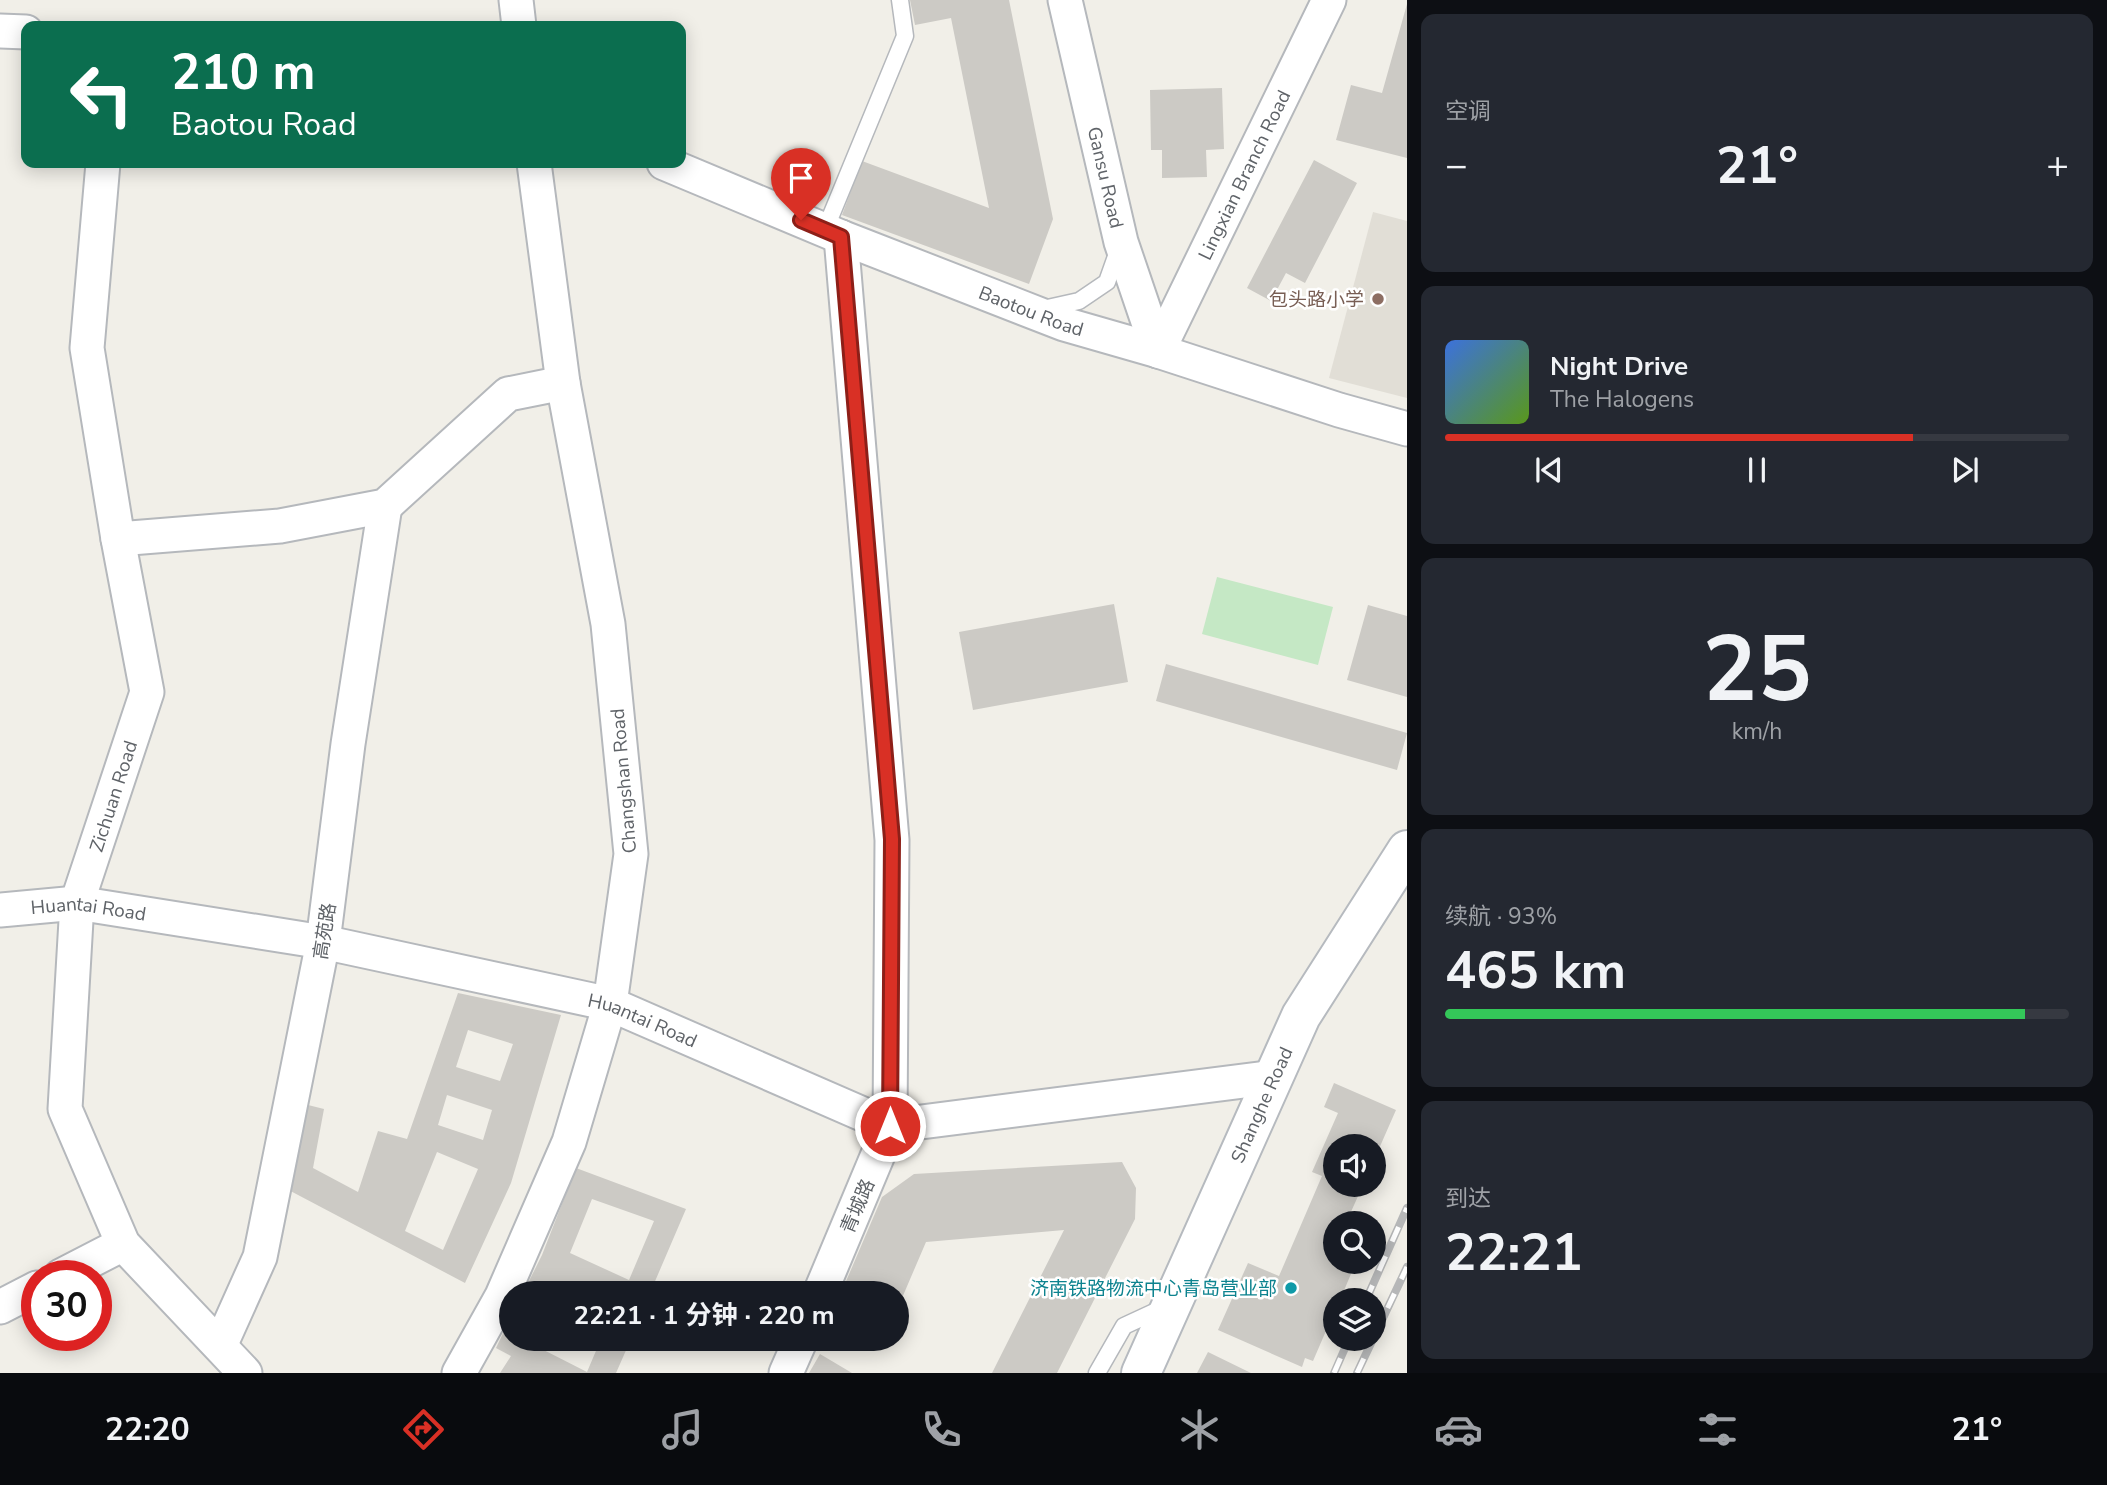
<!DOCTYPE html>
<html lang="zh">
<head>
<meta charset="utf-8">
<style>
  body { margin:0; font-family:"Nunito Sans","Noto Sans SC",sans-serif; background:#242831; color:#f1f3f6; height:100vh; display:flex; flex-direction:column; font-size:26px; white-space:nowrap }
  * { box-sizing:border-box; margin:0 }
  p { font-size:23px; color:#9ea1a6 }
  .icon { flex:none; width:38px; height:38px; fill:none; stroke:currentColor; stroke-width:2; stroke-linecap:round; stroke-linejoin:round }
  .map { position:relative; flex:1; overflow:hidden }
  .panel { display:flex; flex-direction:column; gap:14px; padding:14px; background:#0d0f14; width:700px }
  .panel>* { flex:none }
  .banner { position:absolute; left:21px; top:21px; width:665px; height:147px; border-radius:14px; box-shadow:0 4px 18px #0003; background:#0b6e4f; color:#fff; overflow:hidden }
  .fabs { position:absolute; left:1323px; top:1134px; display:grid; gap:14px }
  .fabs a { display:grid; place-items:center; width:63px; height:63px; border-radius:50%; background:#171b24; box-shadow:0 4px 18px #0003; font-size:35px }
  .speed { position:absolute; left:21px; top:1260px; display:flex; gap:14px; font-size:35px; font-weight:700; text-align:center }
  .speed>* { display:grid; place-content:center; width:91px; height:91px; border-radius:50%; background:#171b24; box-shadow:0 4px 18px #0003; line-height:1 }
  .speed .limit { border:10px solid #d22; background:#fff; color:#111 }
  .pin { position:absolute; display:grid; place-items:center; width:60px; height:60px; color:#fff; margin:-72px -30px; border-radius:50% 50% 50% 0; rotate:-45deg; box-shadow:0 0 7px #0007 }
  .pin .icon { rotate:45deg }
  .me { position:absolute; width:77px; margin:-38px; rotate:0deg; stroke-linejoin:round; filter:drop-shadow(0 0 5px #0008) }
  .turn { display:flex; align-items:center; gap:24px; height:147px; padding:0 35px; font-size:32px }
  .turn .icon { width:91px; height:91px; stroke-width:2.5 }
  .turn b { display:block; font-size:49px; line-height:60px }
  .big { font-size:52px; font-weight:700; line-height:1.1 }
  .panel .widget { flex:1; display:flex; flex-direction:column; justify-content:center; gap:10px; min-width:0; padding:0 24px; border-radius:14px; background:#242831 }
  .panel .dial { align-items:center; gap:0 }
  .dial b { font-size:91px; line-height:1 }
  .song { display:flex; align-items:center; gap:21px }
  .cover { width:84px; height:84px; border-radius:10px; background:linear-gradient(135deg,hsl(220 70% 55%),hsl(90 70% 35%)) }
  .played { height:7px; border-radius:4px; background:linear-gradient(90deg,#d93025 75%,#363941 75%) }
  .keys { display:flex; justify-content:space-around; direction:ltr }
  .heat { display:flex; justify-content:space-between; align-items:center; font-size:38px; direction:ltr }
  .charge { height:10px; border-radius:5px; background:linear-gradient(90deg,#34c759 93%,#363941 0) }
  .trip { position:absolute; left:499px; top:1281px; width:410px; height:70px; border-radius:35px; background:#171b24; box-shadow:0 4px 18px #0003; font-weight:700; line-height:70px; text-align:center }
  .tabs { display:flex; height:112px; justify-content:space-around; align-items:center; background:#090b0e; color:#9ea1a6 }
  .tabs .icon { width:49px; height:49px }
  .tabs .active { color:#d93025 }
  .tabs b { font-size:32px; color:#f1f3f6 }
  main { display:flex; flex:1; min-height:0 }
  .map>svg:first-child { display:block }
</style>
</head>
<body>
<main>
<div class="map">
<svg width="1407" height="1373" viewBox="0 0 1407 1373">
  <rect width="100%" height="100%" fill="#f1efe8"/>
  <path fill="#e1ded6" d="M 1373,212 L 1407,221 L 1407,398 L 1329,378 Z"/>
  <path fill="#c5e8c5" d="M 1217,577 L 1333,607 L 1318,665 L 1202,634 Z"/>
  <path fill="#cccac5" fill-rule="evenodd" d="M 910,0 L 1009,0 L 1053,219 L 1029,284 L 842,215 L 862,161 L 989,208 L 951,18 L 915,25 Z
    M 1407,4 L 1407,158 L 1336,140 L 1351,85 L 1382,93 Z
    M 1222,88 L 1224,149 L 1206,150 L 1207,177 L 1162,178 L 1162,150 L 1151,150 L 1150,90 Z
    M 1314,160 L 1357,183 L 1305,283 L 1286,273 L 1271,301 L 1247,288 Z
    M 1114,604 L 1128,682 L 973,710 L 959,632 Z
    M 1368,605 L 1407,616 L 1407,697 L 1347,680 Z
    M 1166,664 L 1407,733 L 1397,770 L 1156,701 Z
    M 458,993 L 561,1015 L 511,1183 L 465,1283 L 281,1186 L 296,1102 L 324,1109 L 313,1168 L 358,1192 L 378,1131 L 407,1139 ZM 468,1030 L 513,1044 L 500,1081 L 456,1067 ZM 447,1095 L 492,1110 L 483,1140 L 438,1125 ZM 437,1152 L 478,1169 L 443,1250 L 405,1231 Z
    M 1334,1083 L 1396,1110 L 1374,1160 L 1374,1146 L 1335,1146 L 1335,1185 L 1363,1185 L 1346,1223 L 1335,1223 L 1335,1262 L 1356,1262 L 1340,1300 L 1335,1300 L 1335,1310 L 1313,1361 L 1305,1358 L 1302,1367 L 1218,1330 L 1248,1263 L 1279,1276 L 1322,1176 L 1312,1172 L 1338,1113 L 1324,1107 Z
    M 1122,1162 L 1136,1188 L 1135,1219 L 1057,1373 L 992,1373 L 1064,1230 L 926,1242 L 896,1312 L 896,1293 L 841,1293 L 882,1197 L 914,1174 Z
    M 576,1168 L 686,1209 L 650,1293 L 562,1293 L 557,1291 L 556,1293 L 523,1293 L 542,1255 ZM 592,1199 L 654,1221 L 629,1280 L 570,1253 Z
    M 511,1317 L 511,1339 L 533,1339 L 530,1343 L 587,1372 L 601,1339 L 631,1339 L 616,1373 L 500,1373 L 511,1356 L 496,1348 Z
    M 1208,1352 L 1251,1373 L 1197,1373 Z
    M 820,1354 L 852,1373 L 809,1373 Z"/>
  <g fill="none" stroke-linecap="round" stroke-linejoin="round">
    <defs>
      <path id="lane" d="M 825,230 L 905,36 L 900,0
        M 1043,309 L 1079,301 L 1107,282 L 1119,248
        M 1097,1373 L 1124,1326 L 1165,1307"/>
      <g id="street">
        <path d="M 516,0 L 519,26"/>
        <path id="s1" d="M 1065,0 L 1121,242 L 1158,351"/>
        <path d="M 0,31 L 26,32"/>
        <path d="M 103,163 L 87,348 L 118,539 L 147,692 L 77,903 L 65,1109 L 123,1244 L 245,1373"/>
        <path id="s2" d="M 664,163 L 841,237 L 1064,324 L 1158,351 L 1339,410 L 1407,429"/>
        <path id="s3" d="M 1158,351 L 1329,0"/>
        <path d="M 118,539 L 280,526 L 385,506 L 508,394 L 563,383"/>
        <path id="s4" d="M 0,910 L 77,903 L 323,942 L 610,1004 L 890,1126 L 1275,1077"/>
        <path d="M 61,1276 L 123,1244"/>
        <path d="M 820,1293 L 890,1126 L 892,840 L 841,237"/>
        <path d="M 0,1307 L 37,1288"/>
        <path d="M 220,1346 L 260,1257 L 323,942 L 348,744 L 385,506"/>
        <path d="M 459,1373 L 502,1296 L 569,1142 L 610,1004 L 631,854 L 608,624 L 563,383 L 534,163"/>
        <path d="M 786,1373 L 801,1339"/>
      </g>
      <g id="secondary">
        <path id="s5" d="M 1141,1373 L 1301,1016 L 1407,850"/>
      </g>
    </defs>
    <use href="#lane" stroke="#b5b8bc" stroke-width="19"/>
    <use href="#street" stroke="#b5b8bc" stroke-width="37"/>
    <use href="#secondary" stroke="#b6babf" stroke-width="42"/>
    <use href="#lane" stroke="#fff" stroke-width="16"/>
    <use href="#street" stroke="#fff" stroke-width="33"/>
    <use href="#secondary" stroke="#fff" stroke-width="38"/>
    <defs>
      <path id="rail" d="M 1366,1300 L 1407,1208
        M 1374,1337 L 1407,1267
        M 1334,1373 L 1349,1339
        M 1357,1373 L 1373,1339"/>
    </defs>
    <use href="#rail" stroke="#b6b7b8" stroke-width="8"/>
    <use href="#rail" stroke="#fff" stroke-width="5" stroke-dasharray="16" stroke-linecap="butt"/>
  </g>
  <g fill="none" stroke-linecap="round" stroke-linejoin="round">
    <defs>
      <path id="route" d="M 801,220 L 841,237 L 892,839 L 890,1126"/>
    </defs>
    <use href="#route" stroke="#8d1f18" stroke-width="18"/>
    <use href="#route" stroke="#d93025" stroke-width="12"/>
  </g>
  <circle fill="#8d6e63" stroke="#fff" stroke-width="2.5" cx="1378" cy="299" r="7"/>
  <circle fill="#0f9aa8" stroke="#fff" stroke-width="2.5" cx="1291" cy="1288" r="7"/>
  <g text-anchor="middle" stroke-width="5" stroke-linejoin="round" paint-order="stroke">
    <g font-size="19" fill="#5f6368" stroke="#fff">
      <text dy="7" stroke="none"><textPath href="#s3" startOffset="196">Lingxian Branch Road</textPath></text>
      <text dy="7" stroke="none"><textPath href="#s1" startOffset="182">Gansu Road</textPath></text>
      <text dy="7" stroke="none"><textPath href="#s2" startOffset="396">Baotou Road</textPath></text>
      <text transform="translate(623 781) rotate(-95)" y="7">Changshan Road</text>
      <text transform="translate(113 796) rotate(-72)" y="7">Zichuan Road</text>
      <text dy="7" stroke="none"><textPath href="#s4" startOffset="89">Huantai Road</textPath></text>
      <text transform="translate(324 931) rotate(-81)" y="7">高苑路</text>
      <text dy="7" stroke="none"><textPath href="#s4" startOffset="656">Huantai Road</textPath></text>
      <text dy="7" stroke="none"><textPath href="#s5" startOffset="294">Shanghe Road</textPath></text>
      <text transform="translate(857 1206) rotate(-67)" y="7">青城路</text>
    </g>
    <g font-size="19" fill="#785e54" stroke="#fff" text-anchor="end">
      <text x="1364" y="306">包头路小学</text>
    </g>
    <g font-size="19" fill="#0d838f" stroke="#fff" text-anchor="end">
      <text x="1277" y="1295">济南铁路物流中心青岛营业部</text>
    </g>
  </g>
</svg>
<div class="fabs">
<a><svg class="icon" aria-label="sound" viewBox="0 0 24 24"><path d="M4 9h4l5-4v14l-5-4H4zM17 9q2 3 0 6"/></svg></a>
<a><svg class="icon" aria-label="search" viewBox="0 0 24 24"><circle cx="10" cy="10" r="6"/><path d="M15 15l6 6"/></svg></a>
<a><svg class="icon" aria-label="layers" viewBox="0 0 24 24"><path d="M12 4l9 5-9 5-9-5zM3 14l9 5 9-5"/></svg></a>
</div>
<div class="speed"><div class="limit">30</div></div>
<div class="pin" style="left:801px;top:220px;background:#d93025"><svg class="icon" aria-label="arrive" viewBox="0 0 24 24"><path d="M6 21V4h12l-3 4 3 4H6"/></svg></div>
<svg class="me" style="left:890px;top:1126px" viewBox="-20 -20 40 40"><circle r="17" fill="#d93025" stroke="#fff" stroke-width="3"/><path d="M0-11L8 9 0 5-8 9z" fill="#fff"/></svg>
<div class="trip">22:21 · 1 分钟 · 220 m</div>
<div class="banner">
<div class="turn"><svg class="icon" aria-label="left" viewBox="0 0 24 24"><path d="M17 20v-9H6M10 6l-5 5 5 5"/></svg><div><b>210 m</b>Baotou Road</div></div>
</div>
</div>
<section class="panel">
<div class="widget"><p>空调</p>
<div class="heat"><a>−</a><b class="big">21°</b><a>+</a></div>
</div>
<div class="widget">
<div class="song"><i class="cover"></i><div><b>Night Drive</b><p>The Halogens</p></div></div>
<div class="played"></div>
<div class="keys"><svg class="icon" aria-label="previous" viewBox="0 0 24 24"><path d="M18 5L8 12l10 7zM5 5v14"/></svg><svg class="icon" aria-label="pause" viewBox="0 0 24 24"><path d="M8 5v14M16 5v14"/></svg><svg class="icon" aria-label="next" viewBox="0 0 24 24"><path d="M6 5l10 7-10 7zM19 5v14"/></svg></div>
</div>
<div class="widget dial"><b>25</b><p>km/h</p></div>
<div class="widget"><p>续航 · 93%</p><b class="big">465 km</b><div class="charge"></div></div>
<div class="widget"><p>到达</p><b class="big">22:21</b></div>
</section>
</main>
<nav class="tabs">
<b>22:20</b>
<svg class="icon active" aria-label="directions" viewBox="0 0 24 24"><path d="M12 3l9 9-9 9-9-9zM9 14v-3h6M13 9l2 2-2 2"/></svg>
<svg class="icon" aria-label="music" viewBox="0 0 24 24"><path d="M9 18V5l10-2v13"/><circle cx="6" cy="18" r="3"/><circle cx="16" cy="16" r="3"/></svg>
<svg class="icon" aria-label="phone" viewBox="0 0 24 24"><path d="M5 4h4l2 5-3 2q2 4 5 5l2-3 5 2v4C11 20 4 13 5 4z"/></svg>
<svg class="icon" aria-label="climate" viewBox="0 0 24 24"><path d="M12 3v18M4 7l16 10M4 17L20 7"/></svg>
<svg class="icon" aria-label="car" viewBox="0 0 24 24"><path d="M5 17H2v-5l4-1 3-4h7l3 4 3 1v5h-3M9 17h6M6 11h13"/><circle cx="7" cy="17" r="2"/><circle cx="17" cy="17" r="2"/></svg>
<svg class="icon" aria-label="filters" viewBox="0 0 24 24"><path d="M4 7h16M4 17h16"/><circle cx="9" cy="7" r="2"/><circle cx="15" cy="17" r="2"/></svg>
<b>21°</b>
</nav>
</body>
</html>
